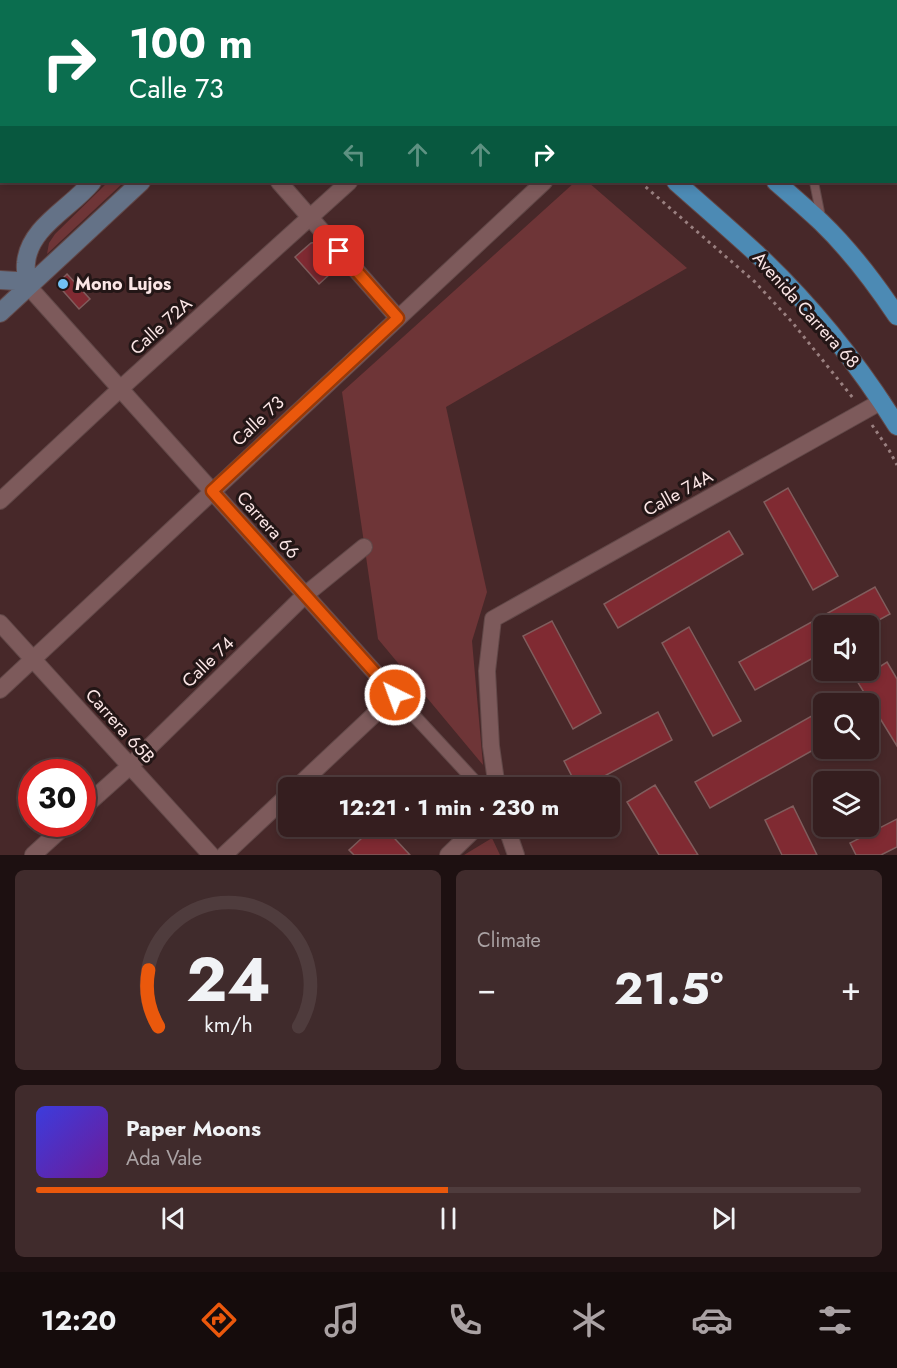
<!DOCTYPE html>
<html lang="en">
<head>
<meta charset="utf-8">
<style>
  body { margin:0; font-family:Jost,sans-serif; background:#402b2c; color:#f1f3f6; height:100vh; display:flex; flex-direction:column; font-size:22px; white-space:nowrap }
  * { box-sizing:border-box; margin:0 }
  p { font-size:20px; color:#aaa2a4 }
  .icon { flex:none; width:33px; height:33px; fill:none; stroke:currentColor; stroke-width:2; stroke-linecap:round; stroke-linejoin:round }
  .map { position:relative; height:855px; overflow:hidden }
  .drawer { display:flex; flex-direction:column; gap:15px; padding:15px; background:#1d1011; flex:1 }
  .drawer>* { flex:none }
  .banner { position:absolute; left:0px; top:0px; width:897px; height:183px; box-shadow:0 3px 9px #0003,0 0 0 2px #4f3c3d; background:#0b6e4f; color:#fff; overflow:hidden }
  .tools { position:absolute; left:813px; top:615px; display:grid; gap:12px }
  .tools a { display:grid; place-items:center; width:66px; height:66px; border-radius:9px; background:#351e1f; box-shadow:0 3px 9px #0003,0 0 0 2px #4f3c3d; font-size:30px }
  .speed { position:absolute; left:18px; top:759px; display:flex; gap:12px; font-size:30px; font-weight:700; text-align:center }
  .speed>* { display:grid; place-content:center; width:78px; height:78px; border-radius:50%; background:#351e1f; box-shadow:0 3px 9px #0003,0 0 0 2px #4f3c3d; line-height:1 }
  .speed .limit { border:9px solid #d22; background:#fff; color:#111 }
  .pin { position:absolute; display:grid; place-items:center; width:51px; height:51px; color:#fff; margin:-26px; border-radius:12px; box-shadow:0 3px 9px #0006 }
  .me { position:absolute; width:66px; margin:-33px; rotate:318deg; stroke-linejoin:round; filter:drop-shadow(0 0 4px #0008) }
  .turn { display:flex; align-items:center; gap:21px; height:126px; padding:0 30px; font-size:27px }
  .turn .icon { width:78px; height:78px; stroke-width:2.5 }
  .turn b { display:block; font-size:42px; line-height:51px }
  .lanes { display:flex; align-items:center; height:57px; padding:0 30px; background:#0003; justify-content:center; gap:30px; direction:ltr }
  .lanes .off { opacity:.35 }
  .big { font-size:45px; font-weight:700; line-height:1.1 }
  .drawer .widget { flex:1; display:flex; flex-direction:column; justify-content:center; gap:9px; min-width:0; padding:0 21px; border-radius:9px; background:#402b2c }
  .drawer .dial { align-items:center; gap:0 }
  .dial svg { height:156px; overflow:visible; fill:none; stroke:#4f3c3d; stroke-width:7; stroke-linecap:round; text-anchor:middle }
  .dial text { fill:#f1f3f6; stroke:none }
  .song { display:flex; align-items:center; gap:18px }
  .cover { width:72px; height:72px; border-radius:9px; background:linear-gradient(135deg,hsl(240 70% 55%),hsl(280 70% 35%)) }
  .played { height:6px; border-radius:3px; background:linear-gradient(90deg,#ea580c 50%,#4f3c3d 50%) }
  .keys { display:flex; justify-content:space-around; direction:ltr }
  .heat { display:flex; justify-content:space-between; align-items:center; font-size:33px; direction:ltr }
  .drawer .tiles { flex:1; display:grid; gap:15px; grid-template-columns:1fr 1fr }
  .widget:last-child { grid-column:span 2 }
  .trip { position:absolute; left:278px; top:777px; width:342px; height:60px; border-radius:9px; background:#351e1f; box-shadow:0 3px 9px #0003,0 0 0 2px #4f3c3d; font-weight:700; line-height:60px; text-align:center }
  .dock { display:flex; height:96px; justify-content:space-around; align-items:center; background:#150c0c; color:#aaa2a4 }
  .dock .icon { width:42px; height:42px }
  .dock .current { color:#ea580c }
  .dock b { font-size:27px; color:#f1f3f6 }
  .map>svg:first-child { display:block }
</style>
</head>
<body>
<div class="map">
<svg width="897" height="855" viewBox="0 0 897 855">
  <rect width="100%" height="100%" fill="#472829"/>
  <path fill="#6e3537" d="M 612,0 L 789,0 L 788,2 L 615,2 Z
    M 108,182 L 124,182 L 47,254 L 49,243 L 55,234 Z
    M 575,182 L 588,182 L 687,268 L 446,407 L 487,592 L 472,641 L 483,765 L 378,639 L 342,392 Z
    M 492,838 L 500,855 L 464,855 Z"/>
  <path fill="#802a32" stroke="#805d5d" stroke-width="1.5" d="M 0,0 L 15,0 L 15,2 L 2,2 L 2,29 L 0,26 Z
    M 2,32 L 2,94 L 0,95 L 0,33 Z
    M 319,242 L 340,265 L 319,284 L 295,257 L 311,243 Z
    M 67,274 L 90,299 L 79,309 L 57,284 Z
    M 788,488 L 838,576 L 813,590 L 764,502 Z
    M 729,531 L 743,554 L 618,628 L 604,604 Z
    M 875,587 L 890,614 L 868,626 L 824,626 L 824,652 L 755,690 L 739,662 Z
    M 552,621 L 601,713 L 573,729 L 523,636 Z
    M 689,627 L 741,721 L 713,736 L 662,643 Z
    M 887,662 L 897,679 L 897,746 L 857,681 Z
    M 824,709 L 824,744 L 710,808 L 695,782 Z
    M 658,712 L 672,740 L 582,788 L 578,788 L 564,761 Z
    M 655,785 L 698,855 L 659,855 L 627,802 Z
    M 793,806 L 817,855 L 782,855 L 765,820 Z
    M 897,819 L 897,847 L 881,855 L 856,855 L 850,843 Z
    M 375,826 L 383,826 L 410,855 L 354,855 L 349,850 Z"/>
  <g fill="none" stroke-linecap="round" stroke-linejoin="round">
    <defs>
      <path id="service" d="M 865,2 L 866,0
        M 814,182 L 821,217"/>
      <path id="pedestrian" d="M 395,695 L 481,788"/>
      <path id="minor" d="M 279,182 L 398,318
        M 28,286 L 395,695 L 296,788
        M 0,501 L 120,389 L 349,182
        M 0,623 L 211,855
        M 0,690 L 544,182
        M 497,788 L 491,746 L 487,671 L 493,619 L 882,401
        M 82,809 L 130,766 L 305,595 L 364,547
        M 506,826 L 516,855
        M 33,855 L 67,824
        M 224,855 L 288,795
        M 448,855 L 478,826"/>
      <path id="secondary" d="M 430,0 L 441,2
        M 277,2 L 280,0
        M 333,2 L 337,0
        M 386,2 L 391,0
        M 0,131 L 2,131
        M 0,158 L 2,158
        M 0,280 L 16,281 L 28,286
        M 28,286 C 27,279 25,271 26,263 C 29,227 71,208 92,182
        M 0,313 L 141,182"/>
      <path id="primary" d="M 467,0 L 469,2
        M 568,0 L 570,2
        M 807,2 L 807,0
        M 833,2 L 834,0
        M 676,182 C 703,206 731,230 758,255 C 810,304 859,365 897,426
        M 776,182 C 791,195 806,208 821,222 C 850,250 875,283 897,316"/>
    </defs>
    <use href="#service" stroke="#624848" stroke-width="10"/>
    <use href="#pedestrian" stroke="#624848" stroke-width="14"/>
    <use href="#minor" stroke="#624848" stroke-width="18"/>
    <use href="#secondary" stroke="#624848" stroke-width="20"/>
    <use href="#primary" stroke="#624848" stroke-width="20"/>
    <path stroke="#9a8080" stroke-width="3" stroke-dasharray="3 4.5" stroke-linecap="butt" d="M 219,2 L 222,0
      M 244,2 L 247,0
      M 640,182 L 755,282 L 792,322 L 853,398
      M 872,425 L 889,450 L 897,465"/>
    <use href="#service" stroke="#7d5a5b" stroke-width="8"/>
    <use href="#pedestrian" stroke="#7d5a5b" stroke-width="12"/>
    <use href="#minor" stroke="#7d5a5b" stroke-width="16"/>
    <use href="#secondary" stroke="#647287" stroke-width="18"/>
    <use href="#primary" stroke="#4c8ab4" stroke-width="18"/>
  </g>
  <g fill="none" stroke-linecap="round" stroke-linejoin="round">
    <defs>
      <path id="route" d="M 339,251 L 398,318 L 212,491 L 395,695"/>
    </defs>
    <use href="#route" stroke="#983908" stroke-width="15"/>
    <use href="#route" stroke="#ea580c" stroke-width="10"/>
  </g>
  <circle fill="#71c1f5" stroke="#231616" stroke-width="2" cx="63" cy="284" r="6"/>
  <g text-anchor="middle" stroke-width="6" stroke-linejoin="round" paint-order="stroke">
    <g font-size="18" font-weight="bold" fill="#fbe6e6" stroke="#231616" text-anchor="start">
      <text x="75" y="290">Mono Lujos</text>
    </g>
    <g font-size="18" fill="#fbe6e6" stroke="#231616">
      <text transform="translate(806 310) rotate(48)" y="6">Avenida Carrera 68</text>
      <text transform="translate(161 326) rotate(-42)" y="6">Calle 72A</text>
      <text transform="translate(258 421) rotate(-43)" y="6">Calle 73</text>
      <text transform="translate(678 493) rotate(-29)" y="6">Calle 74A</text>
      <text transform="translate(268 525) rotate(48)" y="6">Carrera 66</text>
      <text transform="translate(208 662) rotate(-44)" y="6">Calle 74</text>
      <text transform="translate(120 726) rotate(48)" y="6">Carrera 65B</text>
    </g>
  </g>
</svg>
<div class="tools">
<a><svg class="icon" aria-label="sound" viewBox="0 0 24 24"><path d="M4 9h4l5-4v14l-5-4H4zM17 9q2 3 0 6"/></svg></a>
<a><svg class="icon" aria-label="search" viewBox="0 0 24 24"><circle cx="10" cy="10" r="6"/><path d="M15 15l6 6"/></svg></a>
<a><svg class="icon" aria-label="layers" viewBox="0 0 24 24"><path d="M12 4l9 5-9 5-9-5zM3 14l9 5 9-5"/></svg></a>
</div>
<div class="speed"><div class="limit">30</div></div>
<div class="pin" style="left:339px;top:251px;background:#d93025"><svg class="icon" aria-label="arrive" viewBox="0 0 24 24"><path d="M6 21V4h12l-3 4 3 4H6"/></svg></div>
<svg class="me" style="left:395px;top:695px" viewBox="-20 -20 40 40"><circle r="17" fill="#ea580c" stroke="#fff" stroke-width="3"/><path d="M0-11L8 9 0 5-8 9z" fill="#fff"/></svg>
<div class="trip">12:21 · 1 min · 230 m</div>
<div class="banner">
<div class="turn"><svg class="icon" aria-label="right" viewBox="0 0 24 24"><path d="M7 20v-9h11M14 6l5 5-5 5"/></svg><div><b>100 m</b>Calle 73</div></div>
<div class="lanes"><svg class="icon off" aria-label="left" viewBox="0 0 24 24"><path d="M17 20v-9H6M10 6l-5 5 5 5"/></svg><svg class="icon off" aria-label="ahead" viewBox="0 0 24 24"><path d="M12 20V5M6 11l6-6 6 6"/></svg><svg class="icon off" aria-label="ahead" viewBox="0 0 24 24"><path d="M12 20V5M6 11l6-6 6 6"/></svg><svg class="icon" aria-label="right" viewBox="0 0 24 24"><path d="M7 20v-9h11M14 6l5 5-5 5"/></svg></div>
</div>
</div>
<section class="drawer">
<div class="tiles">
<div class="widget dial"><svg viewBox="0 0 100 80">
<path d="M14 69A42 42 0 1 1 86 69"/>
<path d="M14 69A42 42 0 0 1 9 40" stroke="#ea580c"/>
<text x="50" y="56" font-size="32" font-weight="700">24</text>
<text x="50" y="72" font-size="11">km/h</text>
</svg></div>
<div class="widget"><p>Climate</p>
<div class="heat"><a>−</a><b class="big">21.5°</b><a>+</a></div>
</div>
<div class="widget">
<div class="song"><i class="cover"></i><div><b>Paper Moons</b><p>Ada Vale</p></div></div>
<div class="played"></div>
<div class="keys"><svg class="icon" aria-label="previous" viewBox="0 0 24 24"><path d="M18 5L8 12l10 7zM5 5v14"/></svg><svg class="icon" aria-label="pause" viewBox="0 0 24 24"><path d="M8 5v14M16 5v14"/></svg><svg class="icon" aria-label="next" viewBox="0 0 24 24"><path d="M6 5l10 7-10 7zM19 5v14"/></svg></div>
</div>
</div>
</section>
<nav class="dock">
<b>12:20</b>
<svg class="icon current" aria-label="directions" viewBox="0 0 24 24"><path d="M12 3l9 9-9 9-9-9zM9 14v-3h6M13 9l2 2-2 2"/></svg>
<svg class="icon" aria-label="music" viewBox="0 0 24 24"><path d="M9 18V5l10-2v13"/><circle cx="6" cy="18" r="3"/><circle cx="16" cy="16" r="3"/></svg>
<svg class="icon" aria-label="phone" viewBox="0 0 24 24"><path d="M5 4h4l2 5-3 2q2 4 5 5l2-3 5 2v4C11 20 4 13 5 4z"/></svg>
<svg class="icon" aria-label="climate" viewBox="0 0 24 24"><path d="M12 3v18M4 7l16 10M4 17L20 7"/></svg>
<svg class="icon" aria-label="car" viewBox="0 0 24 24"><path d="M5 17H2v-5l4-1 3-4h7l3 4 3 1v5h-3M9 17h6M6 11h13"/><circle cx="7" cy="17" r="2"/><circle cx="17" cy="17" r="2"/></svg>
<svg class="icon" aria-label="filters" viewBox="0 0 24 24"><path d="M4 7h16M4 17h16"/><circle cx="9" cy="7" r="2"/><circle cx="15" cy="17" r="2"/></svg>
</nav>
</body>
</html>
